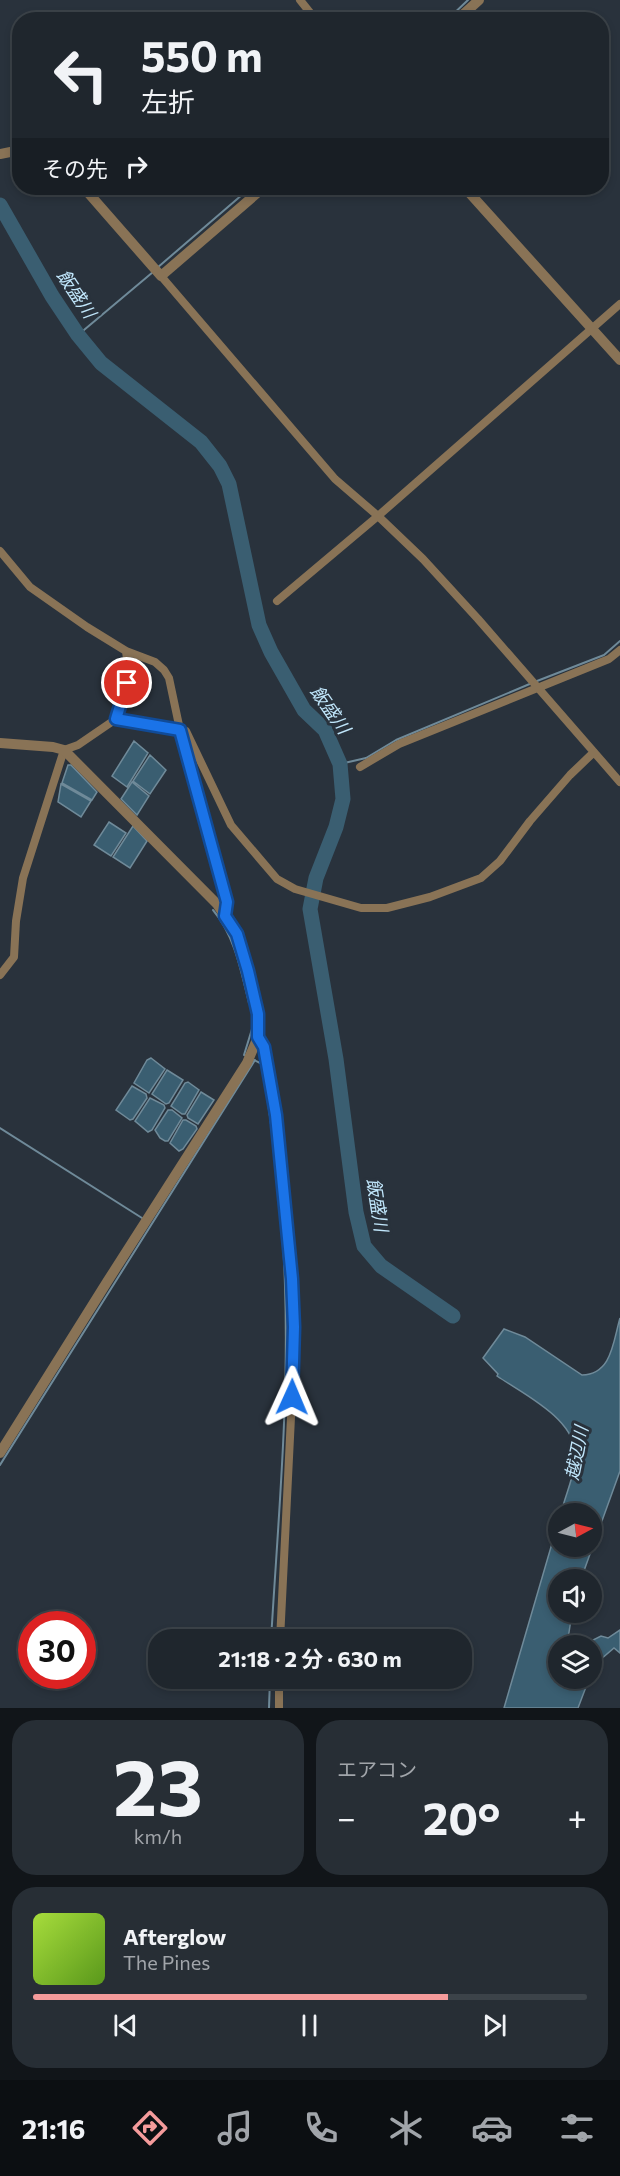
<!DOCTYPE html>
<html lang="ja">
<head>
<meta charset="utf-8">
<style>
  body { margin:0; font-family:Commissioner,"Noto Sans JP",sans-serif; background:#272e35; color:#f1f3f6; height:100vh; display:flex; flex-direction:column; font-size:22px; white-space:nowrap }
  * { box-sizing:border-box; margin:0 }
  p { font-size:20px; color:#a1a5aa }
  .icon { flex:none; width:33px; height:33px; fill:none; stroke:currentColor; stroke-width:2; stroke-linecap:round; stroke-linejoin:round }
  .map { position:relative; height:1708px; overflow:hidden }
  .drawer { display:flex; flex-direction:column; gap:12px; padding:12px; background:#111519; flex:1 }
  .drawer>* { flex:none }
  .banner { position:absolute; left:12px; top:12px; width:597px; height:183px; border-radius:24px; box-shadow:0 3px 9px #0003,0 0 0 2px #3c4349; background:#1f262d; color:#f1f3f6; overflow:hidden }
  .needle { width:39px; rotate:83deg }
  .tools { position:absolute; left:548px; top:1503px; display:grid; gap:12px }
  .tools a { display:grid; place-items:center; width:54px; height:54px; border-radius:50%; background:#1f262d; box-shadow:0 3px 9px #0003,0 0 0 2px #3c4349; font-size:30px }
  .speed { position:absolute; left:18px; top:1611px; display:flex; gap:12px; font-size:30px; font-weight:700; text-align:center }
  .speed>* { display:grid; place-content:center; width:78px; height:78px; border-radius:50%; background:#1f262d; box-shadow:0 3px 9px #0003,0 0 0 2px #3c4349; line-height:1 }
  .speed .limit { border:9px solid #d22; background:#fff; color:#111 }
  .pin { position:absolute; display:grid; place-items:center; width:51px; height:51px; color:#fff; margin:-26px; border:3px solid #fff; border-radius:50%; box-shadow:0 2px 6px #0007 }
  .me { position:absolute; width:66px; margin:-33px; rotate:1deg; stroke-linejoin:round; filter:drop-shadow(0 0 4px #0008) }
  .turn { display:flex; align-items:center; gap:21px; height:126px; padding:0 30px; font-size:27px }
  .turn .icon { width:78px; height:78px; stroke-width:2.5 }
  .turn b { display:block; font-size:42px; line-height:51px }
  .then { display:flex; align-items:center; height:57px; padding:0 30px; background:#0003; gap:12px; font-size:22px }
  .big { font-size:45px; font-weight:700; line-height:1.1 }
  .drawer .widget { flex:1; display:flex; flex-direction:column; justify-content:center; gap:9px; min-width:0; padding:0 21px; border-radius:24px; background:#272e35 }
  .drawer .dial { align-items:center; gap:0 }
  .dial b { font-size:78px; line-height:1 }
  .song { display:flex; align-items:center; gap:18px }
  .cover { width:72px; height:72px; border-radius:9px; background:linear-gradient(135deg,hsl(80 70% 55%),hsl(90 70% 35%)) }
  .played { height:6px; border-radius:3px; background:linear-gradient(90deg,#f59b9b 75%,#3c4349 75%) }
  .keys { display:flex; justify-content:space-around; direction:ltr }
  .heat { display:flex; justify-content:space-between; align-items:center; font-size:33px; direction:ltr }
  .drawer .tiles { flex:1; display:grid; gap:12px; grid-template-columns:1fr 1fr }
  .widget:last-child { grid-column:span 2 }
  .trip { position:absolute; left:148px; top:1629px; width:324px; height:60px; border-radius:24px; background:#1f262d; box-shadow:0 3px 9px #0003,0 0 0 2px #3c4349; font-weight:700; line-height:60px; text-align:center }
  .dock { display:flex; height:96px; justify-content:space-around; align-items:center; background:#0c0f12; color:#a1a5aa }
  .dock .icon { width:42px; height:42px }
  .dock .current { color:#f59b9b }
  .dock b { font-size:27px; color:#f1f3f6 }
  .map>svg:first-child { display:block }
</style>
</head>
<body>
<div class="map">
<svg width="620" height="1708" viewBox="0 0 620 1708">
  <rect width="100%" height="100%" fill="#29323c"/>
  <path fill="#3a5e71" stroke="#6f8a99" stroke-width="1.5" d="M 134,741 L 148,753 L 127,787 L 112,776 Z
    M 150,755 L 166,770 L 150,794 L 133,781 Z
    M 68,765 L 71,765 L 97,792 L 92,800 L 62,783 Z
    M 132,782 L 149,796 L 137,815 L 121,799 Z
    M 61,784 L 91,801 L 81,817 L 58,802 Z
    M 109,822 L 126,833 L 111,856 L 94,845 Z
    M 133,826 L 147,841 L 130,868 L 113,857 Z
    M 151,1058 L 165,1069 L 149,1093 L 134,1083 L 147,1060 Z
    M 167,1070 L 183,1080 L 169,1103 L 166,1104 L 152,1094 Z
    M 188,1082 L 199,1090 L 185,1114 L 182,1114 L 171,1106 L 185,1083 Z
    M 132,1086 L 146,1094 L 147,1098 L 133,1119 L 130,1120 L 116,1110 Z
    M 201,1092 L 214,1100 L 198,1124 L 188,1118 L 187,1115 Z
    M 150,1098 L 164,1105 L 165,1108 L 152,1130 L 148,1132 L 135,1121 Z
    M 168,1110 L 172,1110 L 182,1118 L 168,1141 L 165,1141 L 160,1138 L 155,1130 Z
    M 183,1120 L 186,1120 L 196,1126 L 197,1129 L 183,1149 L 179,1151 L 170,1143 Z
    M 620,1318 L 620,1471 L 581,1579 L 558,1580 L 558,1612 L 572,1613 L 567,1645 L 558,1646 L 558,1678 L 589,1679 L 578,1708 L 504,1708 L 558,1523 L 558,1546 L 591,1546 L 591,1514 L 561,1513 C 565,1497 572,1481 575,1464 C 583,1422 526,1396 497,1376 L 498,1374 L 483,1358 L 504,1329 L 525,1337 L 582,1375 C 612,1374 613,1342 620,1318 Z
    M 620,1630 L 620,1653 L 614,1648 L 593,1666 L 591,1672 L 591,1646 L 583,1645 L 601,1636 L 608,1638 Z"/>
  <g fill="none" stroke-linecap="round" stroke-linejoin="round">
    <path stroke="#6f8a99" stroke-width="2" d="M 447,20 L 468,0
      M 157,268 L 250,188
      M 78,335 L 153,272
      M 537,681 L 604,655 L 620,641
      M 340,764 L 366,758 L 396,740 L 532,683
      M 213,910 C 235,936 241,971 249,1003
      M 247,1056 L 244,1055 L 252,1029 L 252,1014
      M 252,1059 L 262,1064 C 274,1137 283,1212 285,1286 C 289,1404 278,1522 271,1640
      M 0,1128 L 142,1218
      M 0,1465 L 255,1060
      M 269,1708 L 270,1678"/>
    <path stroke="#3a5e71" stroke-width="15" d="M 0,205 L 52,296 L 78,335 L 101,363 L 201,442 L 220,466 L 229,484 L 259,625 L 271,652 L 304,710 L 325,730 L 340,764 L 343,799 L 336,827 L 316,878 L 310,909 L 336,1059 L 356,1212 L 364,1246 L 381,1266 L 453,1316"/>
    <path stroke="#897356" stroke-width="8" d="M 300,0 L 316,20
      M 161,276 L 335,479 L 378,516 L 423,559 L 478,619 L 620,782
      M 0,551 L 30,587 L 87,627 L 126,651 L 155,662 L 164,670 L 169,678 L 180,730 L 227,902 L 225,916
      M 277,601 L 378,516 L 620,304
      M 116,719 C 125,696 130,675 126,651
      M 360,767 L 399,744 L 609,659 L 620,650
      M 0,975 L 14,957 L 16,921 L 23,878 L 64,750 L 78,745 L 116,719 L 186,731 L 231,825 L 277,879 L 295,889 L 361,908 L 387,908 L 430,897 L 481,878 L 500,861 L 530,821 L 570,775 L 594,752
      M 258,1037 L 264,1047 L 276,1115 L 292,1279 L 294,1327 L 292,1397 L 280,1640
      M 279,1678 L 279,1708"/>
    <path stroke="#897356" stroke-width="10" d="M 457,20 L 479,0
      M 0,154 L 20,150
      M 84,188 L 161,276 L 263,188
      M 465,188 L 620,360
      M 0,743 L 53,747 L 64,750 L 217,904 L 237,934 L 248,971 L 259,1024 L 258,1037 L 247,1063 L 107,1282 L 0,1453"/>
  </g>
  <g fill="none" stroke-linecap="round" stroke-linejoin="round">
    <defs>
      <path id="route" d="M 127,683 L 116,719 L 180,730 L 227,902 L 225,916 L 237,934 L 248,971 L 258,1014 L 258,1037 L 264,1047 L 276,1115 L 292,1279 L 294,1327 L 292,1397"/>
    </defs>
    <use href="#route" stroke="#114b97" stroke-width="15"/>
    <use href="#route" stroke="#1a73e8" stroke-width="10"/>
  </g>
  <g text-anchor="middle" stroke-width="6" stroke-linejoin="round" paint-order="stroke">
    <g font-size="18" font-style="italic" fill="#c1e7fc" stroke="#29323c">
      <text transform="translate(76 294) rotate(56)" y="6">飯盛川</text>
      <text transform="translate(330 710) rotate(55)" y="6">飯盛川</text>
      <text transform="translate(377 1205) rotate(81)" y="6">飯盛川</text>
      <text transform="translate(577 1453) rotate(-79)" y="6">越辺川</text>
    </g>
  </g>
</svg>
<div class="tools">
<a><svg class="needle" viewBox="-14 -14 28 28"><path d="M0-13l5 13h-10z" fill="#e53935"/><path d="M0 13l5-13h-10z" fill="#a1a5aa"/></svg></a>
<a><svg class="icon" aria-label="sound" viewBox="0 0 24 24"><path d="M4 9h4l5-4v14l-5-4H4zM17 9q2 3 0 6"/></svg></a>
<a><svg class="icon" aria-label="layers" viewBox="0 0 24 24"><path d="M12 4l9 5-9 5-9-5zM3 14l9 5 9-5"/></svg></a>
</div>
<div class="speed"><div class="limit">30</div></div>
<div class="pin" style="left:127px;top:683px;background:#d93025"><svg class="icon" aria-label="arrive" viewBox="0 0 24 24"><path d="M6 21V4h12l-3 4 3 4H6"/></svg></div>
<svg class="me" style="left:292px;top:1397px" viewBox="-20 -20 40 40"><path d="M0-17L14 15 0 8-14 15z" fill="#1a73e8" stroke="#fff" stroke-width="4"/></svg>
<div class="trip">21:18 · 2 分 · 630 m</div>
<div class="banner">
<div class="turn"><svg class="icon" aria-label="left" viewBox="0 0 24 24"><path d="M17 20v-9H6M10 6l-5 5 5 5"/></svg><div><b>550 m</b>左折</div></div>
<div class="then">その先<svg class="icon" aria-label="right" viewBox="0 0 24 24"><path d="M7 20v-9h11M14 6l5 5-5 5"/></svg></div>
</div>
</div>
<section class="drawer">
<div class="tiles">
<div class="widget dial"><b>23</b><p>km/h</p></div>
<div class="widget"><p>エアコン</p>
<div class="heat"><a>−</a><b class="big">20°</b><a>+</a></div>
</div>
<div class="widget">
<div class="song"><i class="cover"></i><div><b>Afterglow</b><p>The Pines</p></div></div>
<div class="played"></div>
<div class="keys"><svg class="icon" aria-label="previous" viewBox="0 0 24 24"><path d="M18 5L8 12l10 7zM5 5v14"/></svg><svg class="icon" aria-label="pause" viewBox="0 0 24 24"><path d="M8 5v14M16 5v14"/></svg><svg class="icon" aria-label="next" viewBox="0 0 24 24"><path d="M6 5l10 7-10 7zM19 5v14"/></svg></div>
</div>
</div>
</section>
<nav class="dock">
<b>21:16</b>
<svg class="icon current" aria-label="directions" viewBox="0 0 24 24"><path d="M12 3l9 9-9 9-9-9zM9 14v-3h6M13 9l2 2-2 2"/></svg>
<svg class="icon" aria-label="music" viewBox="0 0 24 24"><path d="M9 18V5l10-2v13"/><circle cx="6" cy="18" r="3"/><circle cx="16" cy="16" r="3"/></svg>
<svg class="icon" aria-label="phone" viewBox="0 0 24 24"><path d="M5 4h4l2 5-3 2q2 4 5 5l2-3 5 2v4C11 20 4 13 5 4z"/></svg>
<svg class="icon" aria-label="climate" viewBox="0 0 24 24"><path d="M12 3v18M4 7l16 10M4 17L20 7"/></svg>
<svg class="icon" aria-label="car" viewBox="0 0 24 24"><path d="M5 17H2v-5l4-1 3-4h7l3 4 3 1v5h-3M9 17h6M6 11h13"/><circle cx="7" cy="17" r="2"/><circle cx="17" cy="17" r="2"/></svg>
<svg class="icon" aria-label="filters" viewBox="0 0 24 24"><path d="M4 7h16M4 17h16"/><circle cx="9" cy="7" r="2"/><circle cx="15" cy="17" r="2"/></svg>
</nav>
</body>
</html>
